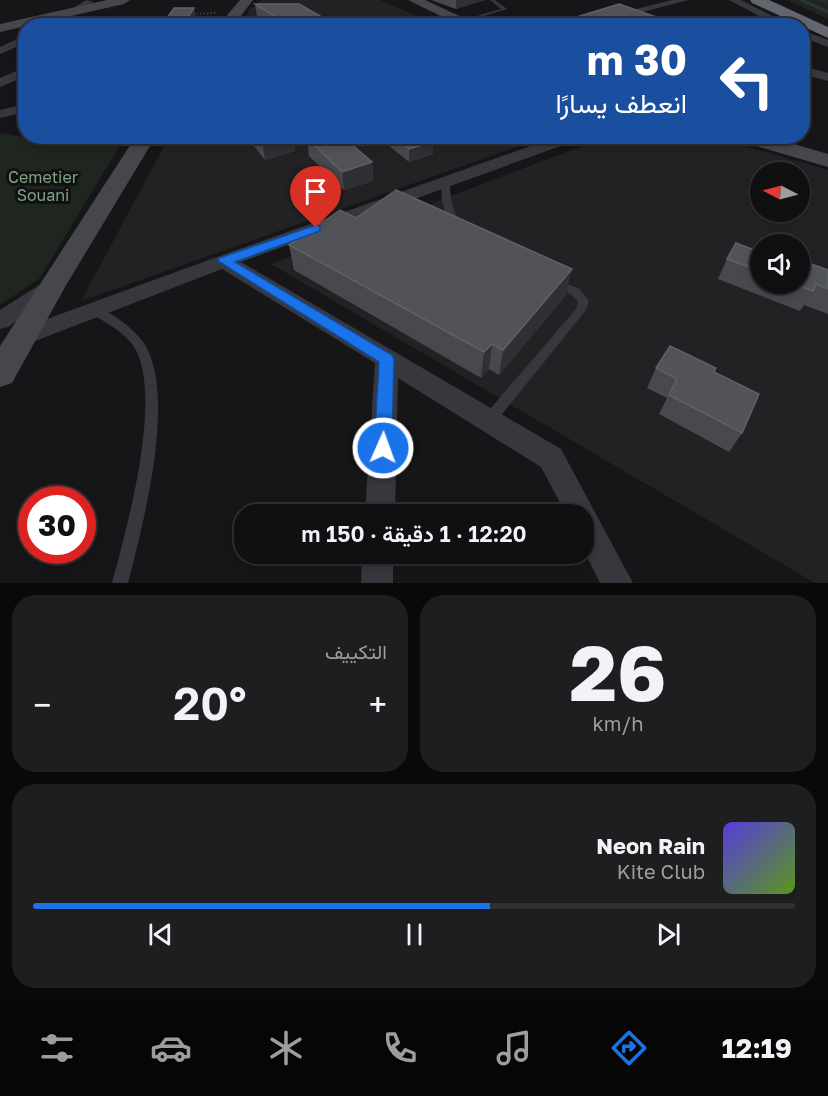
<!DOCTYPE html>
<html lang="ar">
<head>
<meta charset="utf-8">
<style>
  body { margin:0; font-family:"Golos Text",Vazirmatn,sans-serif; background:#1e1e20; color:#f1f3f6; direction:rtl; height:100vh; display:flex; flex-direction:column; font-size:22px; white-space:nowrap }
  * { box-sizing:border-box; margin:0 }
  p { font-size:20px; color:#9c9d9f }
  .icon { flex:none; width:33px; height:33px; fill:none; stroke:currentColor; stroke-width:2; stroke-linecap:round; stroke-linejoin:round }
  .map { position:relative; height:583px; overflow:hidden; direction:ltr }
  .side { display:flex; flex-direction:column; gap:12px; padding:12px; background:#09090a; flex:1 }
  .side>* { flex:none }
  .guide { position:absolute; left:18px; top:18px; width:792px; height:126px; border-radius:24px; box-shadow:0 3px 9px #0003,0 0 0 2px #303032; direction:rtl; background:#1a4fa0; color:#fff; overflow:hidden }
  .needle { width:39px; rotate:276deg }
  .controls { position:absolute; left:750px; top:162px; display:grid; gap:12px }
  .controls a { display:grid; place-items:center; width:60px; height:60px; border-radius:50%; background:#101012; box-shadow:0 3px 9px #0003,0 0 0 2px #303032; font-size:30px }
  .speed { position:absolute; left:18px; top:486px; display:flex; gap:12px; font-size:30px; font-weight:700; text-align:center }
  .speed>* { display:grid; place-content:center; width:78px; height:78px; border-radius:50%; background:#101012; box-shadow:0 3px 9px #0003,0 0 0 2px #303032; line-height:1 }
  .speed .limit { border:9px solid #d22; background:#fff; color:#111 }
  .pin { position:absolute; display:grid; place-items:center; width:51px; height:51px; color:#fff; margin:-62px -26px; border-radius:50% 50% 50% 0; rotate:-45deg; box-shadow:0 0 6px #0007 }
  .pin .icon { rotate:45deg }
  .me { position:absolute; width:66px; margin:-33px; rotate:2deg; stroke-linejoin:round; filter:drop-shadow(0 0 4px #0008) }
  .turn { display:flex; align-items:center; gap:21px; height:126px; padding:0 24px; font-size:27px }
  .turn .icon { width:78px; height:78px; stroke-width:2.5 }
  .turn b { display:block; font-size:42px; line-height:51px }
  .big { font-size:45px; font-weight:600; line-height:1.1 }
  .side .tile { flex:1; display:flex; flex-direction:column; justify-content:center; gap:9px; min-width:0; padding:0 21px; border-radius:24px; background:#1e1e20 }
  .side .dial { align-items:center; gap:0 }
  .dial b { font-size:78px; line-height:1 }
  .song { display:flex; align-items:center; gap:18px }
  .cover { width:72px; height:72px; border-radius:9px; background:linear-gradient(135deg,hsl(250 70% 55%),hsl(90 70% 35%)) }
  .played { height:6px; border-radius:3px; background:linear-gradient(90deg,#1a73e8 60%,#303032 60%) }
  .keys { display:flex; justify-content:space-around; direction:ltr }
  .heat { display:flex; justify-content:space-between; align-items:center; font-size:33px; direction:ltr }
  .side .tiles { flex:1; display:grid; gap:12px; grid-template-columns:1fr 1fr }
  .tile:last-child { grid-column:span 2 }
  .trip { position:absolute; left:234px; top:504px; width:360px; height:60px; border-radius:24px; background:#101012; box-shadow:0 3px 9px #0003,0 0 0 2px #303032; font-weight:600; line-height:60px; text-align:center; direction:rtl }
  .dock { display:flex; height:96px; justify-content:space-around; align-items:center; background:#060607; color:#9c9d9f }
  .dock .icon { width:42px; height:42px }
  .dock .active { color:#1a73e8 }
  .dock b { font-size:27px; color:#f1f3f6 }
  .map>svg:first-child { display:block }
</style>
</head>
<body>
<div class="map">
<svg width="828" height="583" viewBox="0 0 828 583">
  <rect width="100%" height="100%" fill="#161618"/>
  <path fill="#222225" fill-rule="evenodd" d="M 262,0 L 380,0 L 438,25 L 249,26 L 246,16 L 250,9 Z
    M 169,137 L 545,137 L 81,301 Z
    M 606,137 L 714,137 L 828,170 L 828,583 L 815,583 L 271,264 ZM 760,172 L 800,172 L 800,212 L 760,212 ZM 760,244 L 800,244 L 800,284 L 760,284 Z"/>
  <path fill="#1e261f" d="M 788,0 L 828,0 L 828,19 Z
    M 0,133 L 65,144 L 121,144 L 39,279 L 0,305 Z"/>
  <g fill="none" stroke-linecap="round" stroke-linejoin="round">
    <path stroke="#2c353c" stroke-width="3" d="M 801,0 L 828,12"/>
    <path stroke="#3d3f44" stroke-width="2" stroke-dasharray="1.5 2" stroke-linecap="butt" d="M 822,0 L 828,3
      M 193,14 L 218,13"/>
    <path fill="#37383d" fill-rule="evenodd" d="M 490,0 L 495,0 L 507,9 L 456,24 L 456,22 L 501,9 Z
      M 443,180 L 446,180 L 450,182 C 450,198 452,211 462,224 L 460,226 L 454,226 C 443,213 439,197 443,180 Z
      M 555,279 L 580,289 L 589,301 L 586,310 L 494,424 L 489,426 L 484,424 L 482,420 L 484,416 L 576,309 L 578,302 L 572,295 L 551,284 L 550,282 L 551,280 Z
      M 94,306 C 112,312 138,331 147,348 C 175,404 143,524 128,583 L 112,583 C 127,527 162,403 136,350 C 127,333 106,323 90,313 L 89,310 L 90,307 Z"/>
    <path fill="#37383d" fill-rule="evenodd" d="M 86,0 L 94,2 L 57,26 L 44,26 Z
      M 672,0 L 689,0 L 588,26 L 568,26 Z
      M 729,0 L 741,0 L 792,26 L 778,26 Z
      M 802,30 L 828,40 L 828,47 L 802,37 Z
      M 26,35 L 26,43 L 0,54 L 0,47 Z
      M 802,66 L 828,73 L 828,81 L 802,74 Z
      M 26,67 L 26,76 L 0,87 L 0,78 Z
      M 26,104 L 26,112 L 0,118 L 0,110 Z
      M 559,136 L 582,136 L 580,139 L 241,262 L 561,449 L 633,583 L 600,583 L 584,551 L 584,514 L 566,514 L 541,467 L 398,378 L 395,514 L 365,514 L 375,363 L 222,269 L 30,343 L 22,345 L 14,343 L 11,337 L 14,331 L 217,257 Z
      M 51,280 L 58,282 L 61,287 L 58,292 L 8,327 L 0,329 L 0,310 L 44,282 Z
      M 362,554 L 393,554 L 393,583 L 361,583 Z"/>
    <path fill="#45474d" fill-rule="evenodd" d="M 107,0 L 130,0 L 124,4 L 0,32 L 0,24 Z
      M 240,0 L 253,0 L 233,26 L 218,26 Z
      M 408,0 L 425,0 L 481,26 L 461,26 Z
      M 136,136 L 156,136 L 65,287 L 12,383 L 0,387 L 0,346 Z
      M 733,136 L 767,136 L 828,154 L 828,167 L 736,140 Z"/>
    <path fill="#63666e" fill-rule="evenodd" d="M 750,0 L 769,0 L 828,27 L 828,38 L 752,3 Z"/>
  </g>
  <path fill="#47494d" d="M 431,0 L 485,0 L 456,9 Z
    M 255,4 L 327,20 L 328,26 L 270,26 L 257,17 Z
    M 246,136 L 293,136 L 295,151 L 265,160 Z
    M 377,136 L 426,136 L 433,142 L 433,154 L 409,162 Z
    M 307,138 L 372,162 L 373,181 L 344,190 L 309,156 Z
    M 356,218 L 566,295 L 499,375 L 489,369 L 481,378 L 294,270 L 289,245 Z
    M 760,252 L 760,284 L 800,284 L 828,270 L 828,314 L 804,305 L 800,311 L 718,279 L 727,259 Z
    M 656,368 L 714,372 L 742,433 L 729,452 L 659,414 L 667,398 L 647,388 Z"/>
  <path fill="#2f3033" d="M 456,0 L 485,0 L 456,9 Z
    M 194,8 L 196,16 L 190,26 L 183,26 Z
    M 327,20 L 328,26 L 304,26 Z
    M 280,136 L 293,136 L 295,151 L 265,160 L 262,141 Z
    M 433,142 L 433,154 L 409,162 L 409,149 Z
    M 372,162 L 373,181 L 344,190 L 342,172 Z
    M 572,269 L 566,295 L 499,375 L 503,350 Z
    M 492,344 L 489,369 L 481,378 L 484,352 Z"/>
  <path fill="#525359" stroke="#5f6168" stroke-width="1.5" d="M 255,4 L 299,4 L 327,20 L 304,26 L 290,26 Z
    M 619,4 L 682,26 L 547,26 Z
    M 174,8 L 194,8 L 183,25 L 162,25 Z
    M 257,136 L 280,136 L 262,141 Z
    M 311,136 L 342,136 L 372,162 L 342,172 L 307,138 Z
    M 392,136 L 426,136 L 433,142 L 409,149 Z
    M 396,190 L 572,269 L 503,350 L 492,344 L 484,352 L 289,245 L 340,210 L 356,218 Z
    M 736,243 L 760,252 L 760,271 L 727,259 Z
    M 800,260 L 828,270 L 828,289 L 816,284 L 813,291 L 792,284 L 800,284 Z
    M 670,346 L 716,368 L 714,372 L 759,394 L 742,433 L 669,395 L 677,379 L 656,368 Z"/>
  <path fill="#1a73e8" stroke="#114b97" stroke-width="1.5" d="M 316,225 L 320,226 L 320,231 L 235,262 L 392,355 L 394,359 L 392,448 L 389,453 L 383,456 L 377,453 L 374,448 L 379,362 L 218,261 L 219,258 Z"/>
  <g text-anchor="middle" stroke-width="6" stroke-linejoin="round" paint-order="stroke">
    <g font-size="16" fill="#7fa381" stroke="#111113">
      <text x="43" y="183">Cemetier<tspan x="43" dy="18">Souani</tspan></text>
    </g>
  </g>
</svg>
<div class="controls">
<a><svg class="needle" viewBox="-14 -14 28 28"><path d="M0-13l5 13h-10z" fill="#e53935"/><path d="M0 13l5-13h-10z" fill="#9c9d9f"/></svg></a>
<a><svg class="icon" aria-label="sound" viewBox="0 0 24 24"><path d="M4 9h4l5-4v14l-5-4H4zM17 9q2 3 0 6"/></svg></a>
</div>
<div class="speed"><div class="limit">30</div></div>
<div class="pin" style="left:316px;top:228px;background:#d93025"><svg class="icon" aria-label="arrive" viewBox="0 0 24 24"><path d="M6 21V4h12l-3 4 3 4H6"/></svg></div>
<svg class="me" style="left:383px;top:448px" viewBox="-20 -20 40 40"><circle r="17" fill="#1a73e8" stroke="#fff" stroke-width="3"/><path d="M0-11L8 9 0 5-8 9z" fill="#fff"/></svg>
<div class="trip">12:20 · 1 دقيقة · 150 m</div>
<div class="guide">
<div class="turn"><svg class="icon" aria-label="left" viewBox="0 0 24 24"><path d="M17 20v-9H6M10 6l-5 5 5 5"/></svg><div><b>30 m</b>انعطف يسارًا</div></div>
</div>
</div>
<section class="side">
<div class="tiles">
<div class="tile dial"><b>26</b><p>km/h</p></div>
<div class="tile"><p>التكييف</p>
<div class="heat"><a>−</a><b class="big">20°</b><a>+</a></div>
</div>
<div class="tile">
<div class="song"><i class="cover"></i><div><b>Neon Rain</b><p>Kite Club</p></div></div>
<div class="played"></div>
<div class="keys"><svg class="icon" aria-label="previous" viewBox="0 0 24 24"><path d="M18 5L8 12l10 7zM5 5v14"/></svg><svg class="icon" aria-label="pause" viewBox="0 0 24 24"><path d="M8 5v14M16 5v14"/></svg><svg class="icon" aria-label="next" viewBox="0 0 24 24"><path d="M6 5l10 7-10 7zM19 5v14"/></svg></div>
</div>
</div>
</section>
<nav class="dock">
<b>12:19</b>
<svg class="icon active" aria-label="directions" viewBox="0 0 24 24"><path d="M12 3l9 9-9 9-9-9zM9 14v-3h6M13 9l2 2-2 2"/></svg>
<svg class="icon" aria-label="music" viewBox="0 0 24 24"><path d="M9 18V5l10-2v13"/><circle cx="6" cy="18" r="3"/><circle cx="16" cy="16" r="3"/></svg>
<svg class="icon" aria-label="phone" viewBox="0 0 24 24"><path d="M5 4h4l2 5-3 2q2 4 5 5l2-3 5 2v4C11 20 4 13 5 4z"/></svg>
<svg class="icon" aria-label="climate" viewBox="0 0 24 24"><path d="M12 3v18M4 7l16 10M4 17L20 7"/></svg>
<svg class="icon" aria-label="car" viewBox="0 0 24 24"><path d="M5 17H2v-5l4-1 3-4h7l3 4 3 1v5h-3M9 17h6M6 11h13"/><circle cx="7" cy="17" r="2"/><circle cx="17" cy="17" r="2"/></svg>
<svg class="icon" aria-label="filters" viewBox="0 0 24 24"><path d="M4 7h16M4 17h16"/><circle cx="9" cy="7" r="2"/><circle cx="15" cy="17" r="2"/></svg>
</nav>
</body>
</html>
